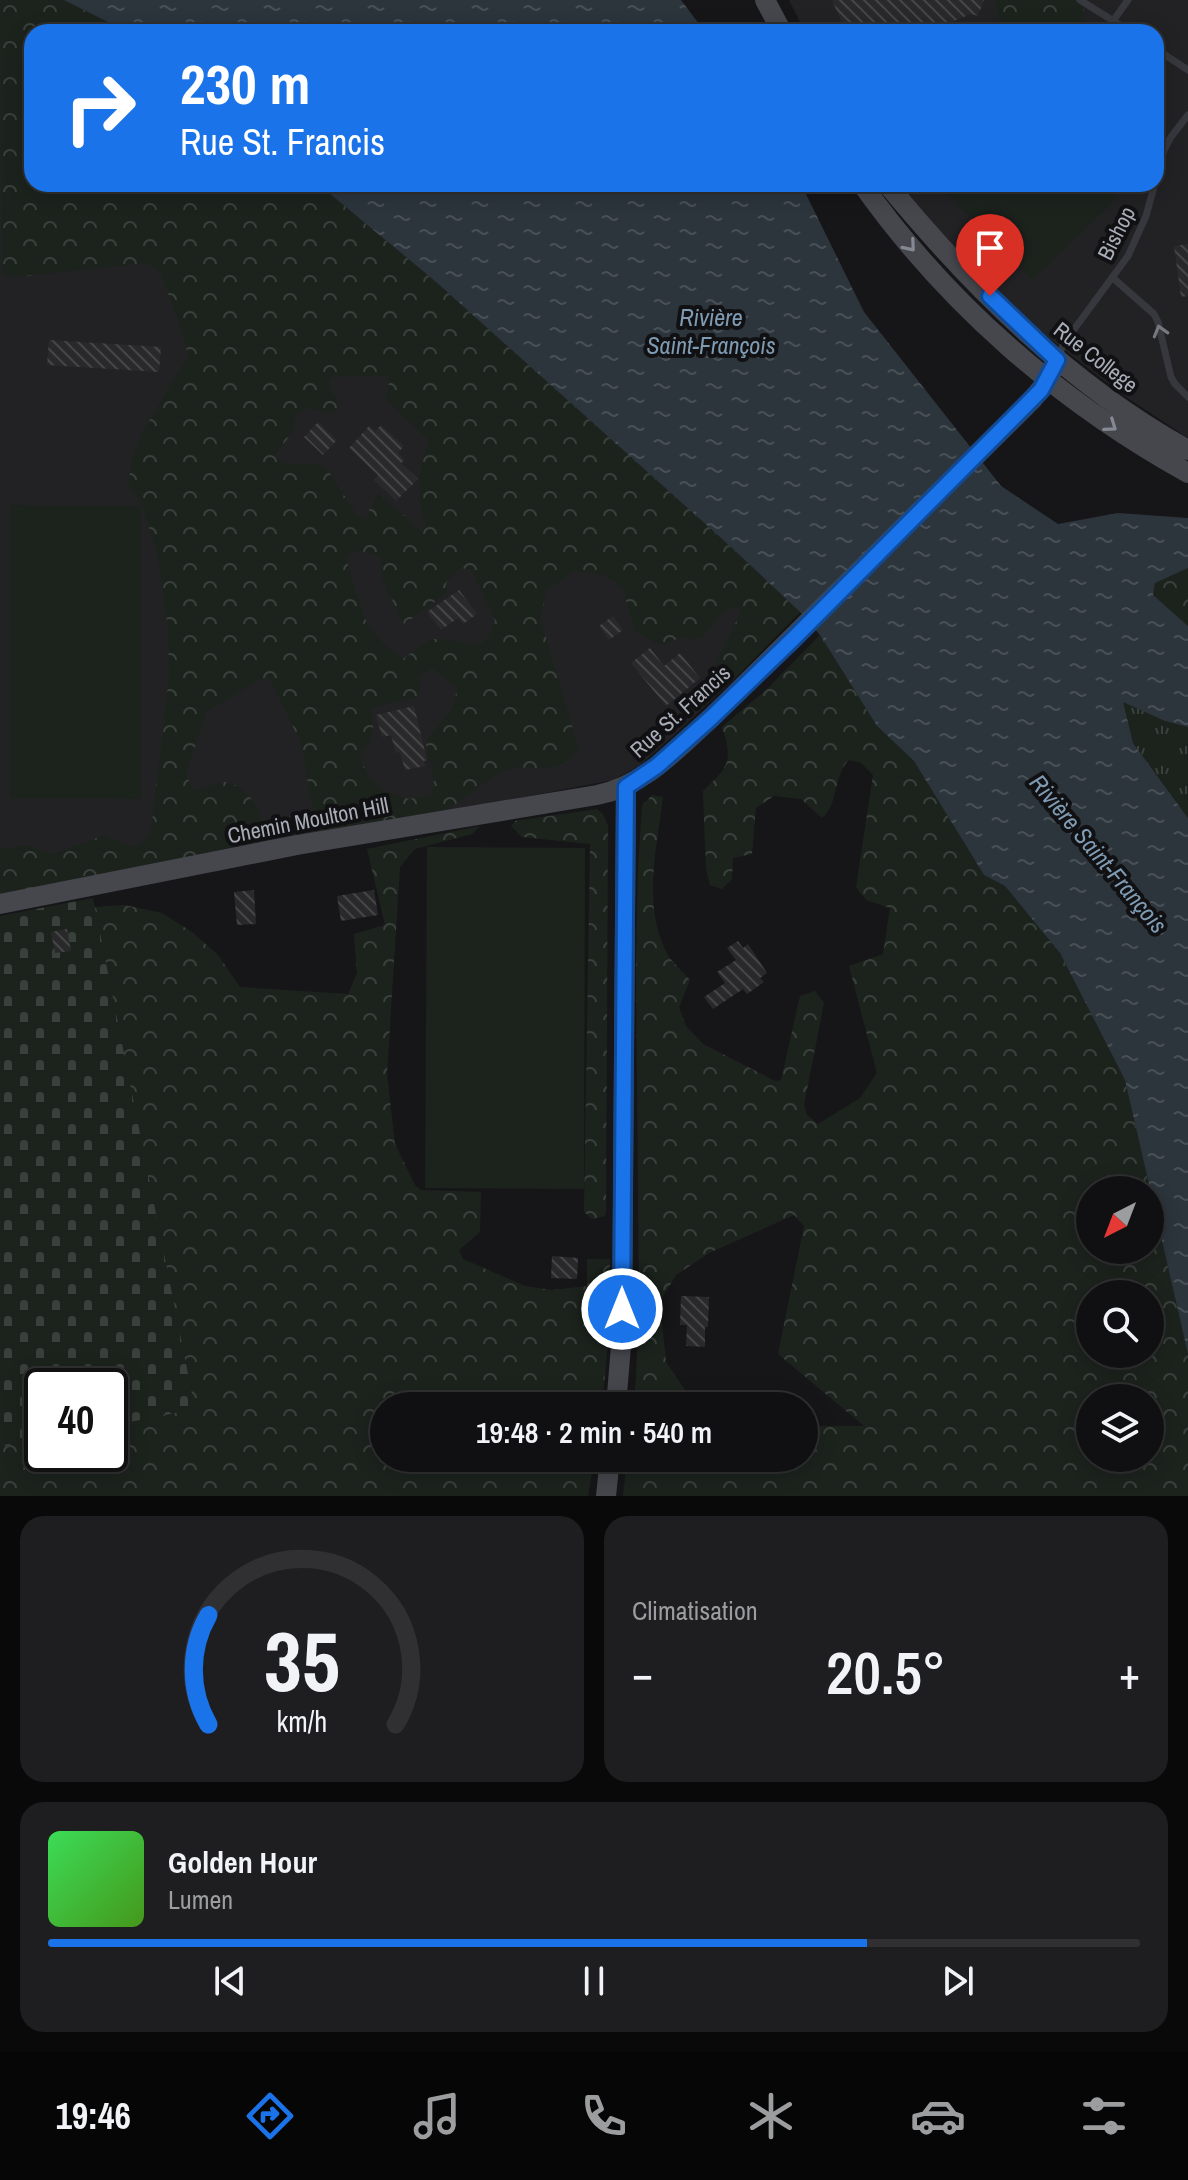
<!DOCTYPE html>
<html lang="fr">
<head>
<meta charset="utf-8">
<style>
  body { margin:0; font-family:"Archivo Narrow",sans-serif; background:#1e1e20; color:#f1f3f6; height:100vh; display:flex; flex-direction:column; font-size:30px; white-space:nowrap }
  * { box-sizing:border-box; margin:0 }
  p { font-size:26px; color:#9c9d9f }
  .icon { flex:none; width:44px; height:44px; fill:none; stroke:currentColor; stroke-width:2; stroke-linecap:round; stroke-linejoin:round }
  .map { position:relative; height:1496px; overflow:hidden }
  .details { display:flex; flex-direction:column; gap:20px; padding:20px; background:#09090a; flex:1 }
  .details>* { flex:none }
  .banner { position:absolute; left:24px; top:24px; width:1140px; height:168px; border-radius:24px; box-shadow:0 4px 20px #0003,0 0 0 2px #303032; background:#1a73e8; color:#fff; overflow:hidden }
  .needle { width:52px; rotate:222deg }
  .tools { position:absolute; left:1076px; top:1176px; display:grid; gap:16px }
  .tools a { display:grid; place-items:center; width:88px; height:88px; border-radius:50%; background:#101012; box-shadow:0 4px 20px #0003,0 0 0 2px #303032; font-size:40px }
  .speed { position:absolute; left:24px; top:1368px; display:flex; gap:16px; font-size:40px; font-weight:700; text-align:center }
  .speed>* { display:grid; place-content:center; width:104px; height:104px; border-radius:50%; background:#101012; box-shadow:0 4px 20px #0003,0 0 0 2px #303032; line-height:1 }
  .speed .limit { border:4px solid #111; border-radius:12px; background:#fff; color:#111 }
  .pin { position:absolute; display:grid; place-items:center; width:68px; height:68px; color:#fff; margin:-82px -34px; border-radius:50% 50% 50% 0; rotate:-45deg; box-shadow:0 0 8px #0007 }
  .pin .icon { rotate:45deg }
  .me { position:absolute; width:88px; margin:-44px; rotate:0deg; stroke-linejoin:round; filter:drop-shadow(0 0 6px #0008) }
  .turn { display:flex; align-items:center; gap:28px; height:168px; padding:0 24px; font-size:36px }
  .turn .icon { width:104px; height:104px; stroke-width:2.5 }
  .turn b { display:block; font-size:56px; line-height:68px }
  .big { font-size:60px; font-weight:600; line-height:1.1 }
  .details .card { flex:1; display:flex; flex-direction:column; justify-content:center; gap:12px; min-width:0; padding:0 28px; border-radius:24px; background:#1e1e20 }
  .details .dial { align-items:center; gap:0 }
  .dial svg { height:208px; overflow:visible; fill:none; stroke:#303032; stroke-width:7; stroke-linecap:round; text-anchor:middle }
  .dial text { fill:#f1f3f6; stroke:none }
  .song { display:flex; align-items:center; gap:24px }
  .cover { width:96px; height:96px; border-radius:12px; background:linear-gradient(135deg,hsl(130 70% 55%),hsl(100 70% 35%)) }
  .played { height:8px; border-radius:4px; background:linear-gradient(90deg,#1a73e8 75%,#303032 75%) }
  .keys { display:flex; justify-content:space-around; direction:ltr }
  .heat { display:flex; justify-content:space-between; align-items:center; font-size:44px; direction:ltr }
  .details .tiles { flex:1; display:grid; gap:20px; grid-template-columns:1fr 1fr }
  .card:last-child { grid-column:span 2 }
  .trip { position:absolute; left:370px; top:1392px; width:448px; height:80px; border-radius:40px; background:#101012; box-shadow:0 4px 20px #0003,0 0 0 2px #303032; font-weight:600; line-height:80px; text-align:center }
  .dock { display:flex; height:128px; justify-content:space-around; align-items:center; background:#060607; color:#9c9d9f }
  .dock .icon { width:56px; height:56px }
  .dock .on { color:#1a73e8 }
  .dock b { font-size:36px; color:#f1f3f6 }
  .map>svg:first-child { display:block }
</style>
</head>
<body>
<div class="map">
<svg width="1188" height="1496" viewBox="0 0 1188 1496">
  <defs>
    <pattern id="grass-tufts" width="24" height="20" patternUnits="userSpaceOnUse" patternTransform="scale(2)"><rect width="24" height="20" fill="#1c231d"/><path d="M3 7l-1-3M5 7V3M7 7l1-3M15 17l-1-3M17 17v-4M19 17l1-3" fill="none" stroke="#3a403c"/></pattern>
    <pattern id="forest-crowns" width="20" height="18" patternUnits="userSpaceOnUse" patternTransform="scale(2)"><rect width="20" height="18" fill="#1c231d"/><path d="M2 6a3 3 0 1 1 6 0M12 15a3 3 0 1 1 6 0" fill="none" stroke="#3a403c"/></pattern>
    <pattern id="cemetery-stones" width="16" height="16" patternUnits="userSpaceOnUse" patternTransform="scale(2)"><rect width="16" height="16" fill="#1c231d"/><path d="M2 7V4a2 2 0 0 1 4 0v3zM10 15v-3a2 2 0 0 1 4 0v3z" fill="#3a403c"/></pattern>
    <pattern id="water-ripples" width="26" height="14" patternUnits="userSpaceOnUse" patternTransform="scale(2)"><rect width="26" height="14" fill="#2c353c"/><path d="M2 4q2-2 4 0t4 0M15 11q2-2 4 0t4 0" fill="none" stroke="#485056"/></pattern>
    <pattern id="building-back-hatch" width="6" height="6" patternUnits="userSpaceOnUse" patternTransform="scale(2)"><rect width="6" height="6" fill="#29292c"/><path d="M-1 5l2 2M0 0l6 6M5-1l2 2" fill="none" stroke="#454548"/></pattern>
  </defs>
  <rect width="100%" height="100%" fill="#161618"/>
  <path fill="#222225" d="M 0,0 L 64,0 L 128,32 L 32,32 L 32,184 L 318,184 L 800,612 L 734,679 L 672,737 L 639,766 L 613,780 L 0,898 Z
    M 789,0 L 1188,0 L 1188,438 L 1126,397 L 1034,327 L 961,257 L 898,184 L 1156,184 L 1156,32 L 805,32 Z"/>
  <path fill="url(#grass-tufts)" d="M 1122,701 L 1165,721 L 1188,727 L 1188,818 L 1133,743 Z"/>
  <path fill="url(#forest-crowns)" fill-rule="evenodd" d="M 0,0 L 64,0 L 128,32 L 32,32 L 32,184 L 318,184 L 435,281 L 731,547 L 800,612 L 734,679 L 725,678 L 717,673 L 715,664 L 741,612 L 738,607 L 726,610 L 703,637 L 695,640 L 681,637 L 664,645 L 654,643 L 634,630 L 623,589 L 604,575 L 575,571 L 546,591 L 541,620 L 579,750 C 555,781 533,760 501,772 L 446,811 L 325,832 L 315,826 L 301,743 L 269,678 L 265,678 L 207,711 L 186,774 L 193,790 C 204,790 213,782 225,782 C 238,782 254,799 259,811 C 263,821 262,833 261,844 L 0,896 L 0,848 L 13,848 L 26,845 L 53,854 L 104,835 L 130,846 L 141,844 L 151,830 L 169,677 L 168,628 L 157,553 L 142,505 L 128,485 L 133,455 L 142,433 L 188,355 L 183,336 L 161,274 L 147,263 L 17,277 L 2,275 ZM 384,376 L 389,383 L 385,399 L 429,441 C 416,467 418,500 425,528 L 421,530 L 378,493 L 366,517 L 359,518 L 327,469 L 320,464 L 282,463 L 275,455 L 295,429 L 294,420 L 298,412 L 308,408 L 333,414 L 339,409 L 337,400 L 329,387 L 331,377 ZM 358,550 L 381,557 L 382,580 L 404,624 L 448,592 L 446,583 L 461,568 L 471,570 L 495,621 L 489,636 L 480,645 L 445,639 L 431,639 L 403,659 L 383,643 L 366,621 L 346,559 ZM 432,668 L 457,689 L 453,708 L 428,737 L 426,745 L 434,781 L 431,795 L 409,799 L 384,790 L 371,779 L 359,758 C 374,737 375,734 371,708 L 419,697 L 420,676 Z
    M 994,0 L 1085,0 L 1083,14 L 1088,32 L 1003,32 Z
    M 1188,568 L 1188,626 L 1153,596 L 1155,583 Z
    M 820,635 L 877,726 L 914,761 L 984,875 L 1005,886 L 1060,953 L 1125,1080 L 1188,1354 L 1188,1496 L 623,1496 L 627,1458 L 804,1458 L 804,1426 L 864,1426 L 778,1354 L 804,1226 L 794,1215 L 709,1253 L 676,1275 L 660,1302 L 666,1362 L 696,1406 L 633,1406 L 636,1379 L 639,1305 L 636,961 L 638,868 L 642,806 L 652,795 L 663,797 C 657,848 641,909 669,957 C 675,965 684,973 690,980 L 679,1007 L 686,1026 L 703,1044 L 775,1081 L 781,1080 L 800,996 L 815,991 L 824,1003 L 804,1105 L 807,1115 L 818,1124 L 860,1098 L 877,1073 L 849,966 L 883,954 L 890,908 L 866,900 L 856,887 L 873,775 L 861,763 L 849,760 C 833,775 839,804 822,818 L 801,799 L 774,796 L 756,808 L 752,854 L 733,858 L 732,879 L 722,889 L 710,885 L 706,869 L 703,791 C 728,767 734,762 722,727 L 765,691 ZM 1090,1190 L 1150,1190 L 1150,1250 L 1090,1250 ZM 1090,1294 L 1150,1294 L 1150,1354 L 1090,1354 ZM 1090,1398 L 1150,1398 L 1150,1458 L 1090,1458 Z
    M 597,809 L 603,814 L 608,826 L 606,1210 L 605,1216 L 592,1219 L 584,1212 L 590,844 L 522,837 L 511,826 L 515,821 Z
    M 480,826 L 472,834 L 415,849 L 400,867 L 387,1074 L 395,1144 L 415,1185 L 421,1190 L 481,1192 L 480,1232 L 459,1250 L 463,1259 L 525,1286 L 552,1290 L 587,1286 L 587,1259 L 610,1259 L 608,1343 L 602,1406 L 384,1406 L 384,1458 L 594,1458 L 588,1496 L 0,1496 L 0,1447 L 42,1439 L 42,1454 L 110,1454 L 110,1425 L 168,1392 L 80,908 L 124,905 L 162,913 L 192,932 L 218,955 L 240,987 L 348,994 L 357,973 L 354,934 L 385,925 L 367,849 Z"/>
  <path fill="url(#cemetery-stones)" d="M 93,898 L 195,1409 L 110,1426 L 110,1386 L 42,1386 L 42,1439 L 0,1447 L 0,916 Z"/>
  <path fill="#1c231d" d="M 938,184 L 1106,184 L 1118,197 L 1033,280 Z
    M 10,505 L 141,506 L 141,799 L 10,798 Z
    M 427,847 L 585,848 L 584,1189 L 425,1188 Z"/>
  <path fill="url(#water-ripples)" d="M 64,0 L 681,0 L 705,32 L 128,32 Z
    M 318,184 L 801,184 L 864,312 L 1001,486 L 1058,524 L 1118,513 L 1188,518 L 1188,568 L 1155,583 L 1153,595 L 1188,626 L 1188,727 L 1165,721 L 1123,702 L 1133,743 L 1188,818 L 1188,1354 L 1125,1080 L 1060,953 L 1005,886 L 984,875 L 914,761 L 877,726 L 820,635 L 800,612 L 731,547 L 435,281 Z"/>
  <path fill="url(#building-back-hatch)" d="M 832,0 L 984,0 L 978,16 L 971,14 L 954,21 L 957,28 L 948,32 L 946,32 L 943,26 L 931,32 L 846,32 Z
    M 1188,244 L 1188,296 L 1181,297 L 1174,246 Z
    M 49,340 L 161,347 L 159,372 L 47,365 Z
    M 318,422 L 337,440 L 323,455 L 304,437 Z
    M 381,425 L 404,446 L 398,453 L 405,460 L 401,463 L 418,479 L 396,501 L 374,480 L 378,475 L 349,448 L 369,426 L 375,431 Z
    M 459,590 L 477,614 L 463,624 L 458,618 L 441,630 L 427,612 Z
    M 613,616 L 623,630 L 609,640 L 599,626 Z
    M 650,648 L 664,666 L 680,653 L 700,678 L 666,706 L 631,663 Z
    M 414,706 L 427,760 L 424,761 L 425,766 L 405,770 L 400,752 L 396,753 L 391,735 L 382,737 L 376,715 Z
    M 254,890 L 256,924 L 237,925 L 234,892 Z
    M 374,890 L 378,915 L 341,921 L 337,896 Z
    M 67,929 L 71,951 L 55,953 L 51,932 Z
    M 738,941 L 743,948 L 748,944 L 767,973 L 760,978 L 764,982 L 747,994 L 743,989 L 713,1009 L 704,997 L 725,983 L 717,972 L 736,960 L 727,948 Z
    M 552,1256 L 578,1258 L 577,1279 L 551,1278 Z
    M 681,1296 L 709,1297 L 708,1327 L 705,1327 L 705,1347 L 686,1346 L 687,1325 L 680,1325 Z"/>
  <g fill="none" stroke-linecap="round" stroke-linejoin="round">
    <path stroke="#37383d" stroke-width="7" d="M 1080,0 L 1131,32
      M 1113,21 L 1128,0
      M 1156,49 L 1188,70
      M 1113,278 L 1154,314 L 1158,322 L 1171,377 L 1175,384 L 1188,397
      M 1058,358 L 1064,343 L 1128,256 L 1146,216 L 1164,150 L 1171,137 L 1188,115"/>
    <path stroke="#45474d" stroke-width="20" d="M 765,0 L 782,32
      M 862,184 C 947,304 1060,402 1188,473
      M 887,184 C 972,287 1070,385 1188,450
      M 0,904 L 297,845 L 597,795 C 644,786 677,749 711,718 L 1032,400 L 1048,380 L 1057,360
      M 616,1406 L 622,1334 L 626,787
      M 606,1496 L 610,1458"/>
  </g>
  <defs><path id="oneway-chevron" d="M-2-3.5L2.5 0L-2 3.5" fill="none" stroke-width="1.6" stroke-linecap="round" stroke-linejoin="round" transform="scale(2)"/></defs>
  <g stroke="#858993">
    <use href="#oneway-chevron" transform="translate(910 246) rotate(50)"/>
    <use href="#oneway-chevron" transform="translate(1111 426) rotate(35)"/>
  </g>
  <use stroke="#757881" href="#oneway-chevron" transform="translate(1160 331) rotate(-106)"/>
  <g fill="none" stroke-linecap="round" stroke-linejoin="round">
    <defs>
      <path id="route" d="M 622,1309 L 626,787 L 657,766 L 711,718 L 793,639 L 1041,390 L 1057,360 L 990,296"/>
    </defs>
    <use href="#route" stroke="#114b97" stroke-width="20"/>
    <use href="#route" stroke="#1a73e8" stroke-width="14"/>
  </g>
  <g text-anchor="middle" stroke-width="8" stroke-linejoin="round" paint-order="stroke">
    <g font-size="22" fill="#a8adb8" stroke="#111113">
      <text transform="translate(1116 233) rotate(-63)" y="8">Bishop</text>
      <text transform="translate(1096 357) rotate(38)" y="8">Rue College</text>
      <text transform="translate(680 711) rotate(-42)" y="8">Rue St. Francis</text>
      <text transform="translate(308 820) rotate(-11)" y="8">Chemin Moulton Hill</text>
    </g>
    <g font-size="24" font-style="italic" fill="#7f9bb3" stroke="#111113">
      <text x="711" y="326">Rivière<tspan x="711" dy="28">Saint-François</tspan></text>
      <text transform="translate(1098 854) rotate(50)" y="8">Rivière Saint-François</text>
    </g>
  </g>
</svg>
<div class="tools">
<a><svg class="needle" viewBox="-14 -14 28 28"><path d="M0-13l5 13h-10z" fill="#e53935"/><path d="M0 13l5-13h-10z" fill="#9c9d9f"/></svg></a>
<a><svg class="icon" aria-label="search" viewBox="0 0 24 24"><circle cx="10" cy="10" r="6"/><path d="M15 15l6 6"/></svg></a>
<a><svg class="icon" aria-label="layers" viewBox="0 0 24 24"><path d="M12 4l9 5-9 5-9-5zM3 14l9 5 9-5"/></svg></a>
</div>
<div class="speed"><div class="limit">40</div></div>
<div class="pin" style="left:990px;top:296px;background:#d93025"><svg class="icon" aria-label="arrive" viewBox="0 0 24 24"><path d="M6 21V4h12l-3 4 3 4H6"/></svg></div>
<svg class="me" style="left:622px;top:1309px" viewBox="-20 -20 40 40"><circle r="17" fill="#1a73e8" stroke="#fff" stroke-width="3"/><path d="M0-11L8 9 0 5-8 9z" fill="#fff"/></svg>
<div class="trip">19:48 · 2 min · 540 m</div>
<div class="banner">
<div class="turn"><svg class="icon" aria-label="right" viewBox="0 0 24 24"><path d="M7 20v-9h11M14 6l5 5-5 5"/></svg><div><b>230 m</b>Rue St. Francis</div></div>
</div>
</div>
<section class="details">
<div class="tiles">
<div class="card dial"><svg viewBox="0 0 100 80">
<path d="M14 69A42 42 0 1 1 86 69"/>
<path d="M14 69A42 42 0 0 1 14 27" stroke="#1a73e8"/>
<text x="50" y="56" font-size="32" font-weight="700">35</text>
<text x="50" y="72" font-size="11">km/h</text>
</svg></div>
<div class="card"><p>Climatisation</p>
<div class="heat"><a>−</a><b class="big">20.5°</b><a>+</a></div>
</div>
<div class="card">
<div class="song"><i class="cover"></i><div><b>Golden Hour</b><p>Lumen</p></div></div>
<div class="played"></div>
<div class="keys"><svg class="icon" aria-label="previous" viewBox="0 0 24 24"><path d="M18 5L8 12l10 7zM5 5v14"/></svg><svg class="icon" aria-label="pause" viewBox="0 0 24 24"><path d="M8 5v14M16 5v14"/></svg><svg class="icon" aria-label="next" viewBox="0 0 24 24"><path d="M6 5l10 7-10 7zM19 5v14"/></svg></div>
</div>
</div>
</section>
<nav class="dock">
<b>19:46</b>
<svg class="icon on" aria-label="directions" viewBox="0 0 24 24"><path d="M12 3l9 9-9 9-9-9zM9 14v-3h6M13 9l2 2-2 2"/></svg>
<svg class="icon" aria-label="music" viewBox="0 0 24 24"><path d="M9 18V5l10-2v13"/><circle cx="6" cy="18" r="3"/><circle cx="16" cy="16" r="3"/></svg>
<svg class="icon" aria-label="phone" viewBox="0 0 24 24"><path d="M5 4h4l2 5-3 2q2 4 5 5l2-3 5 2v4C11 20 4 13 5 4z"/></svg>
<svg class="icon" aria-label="climate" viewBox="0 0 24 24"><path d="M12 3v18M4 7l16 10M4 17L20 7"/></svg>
<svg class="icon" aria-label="car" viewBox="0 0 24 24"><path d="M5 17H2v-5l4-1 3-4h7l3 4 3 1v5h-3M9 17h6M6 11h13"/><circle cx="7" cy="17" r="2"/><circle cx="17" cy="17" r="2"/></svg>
<svg class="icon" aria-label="filters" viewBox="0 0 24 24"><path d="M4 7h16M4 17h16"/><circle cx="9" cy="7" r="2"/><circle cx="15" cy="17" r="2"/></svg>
</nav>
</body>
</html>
